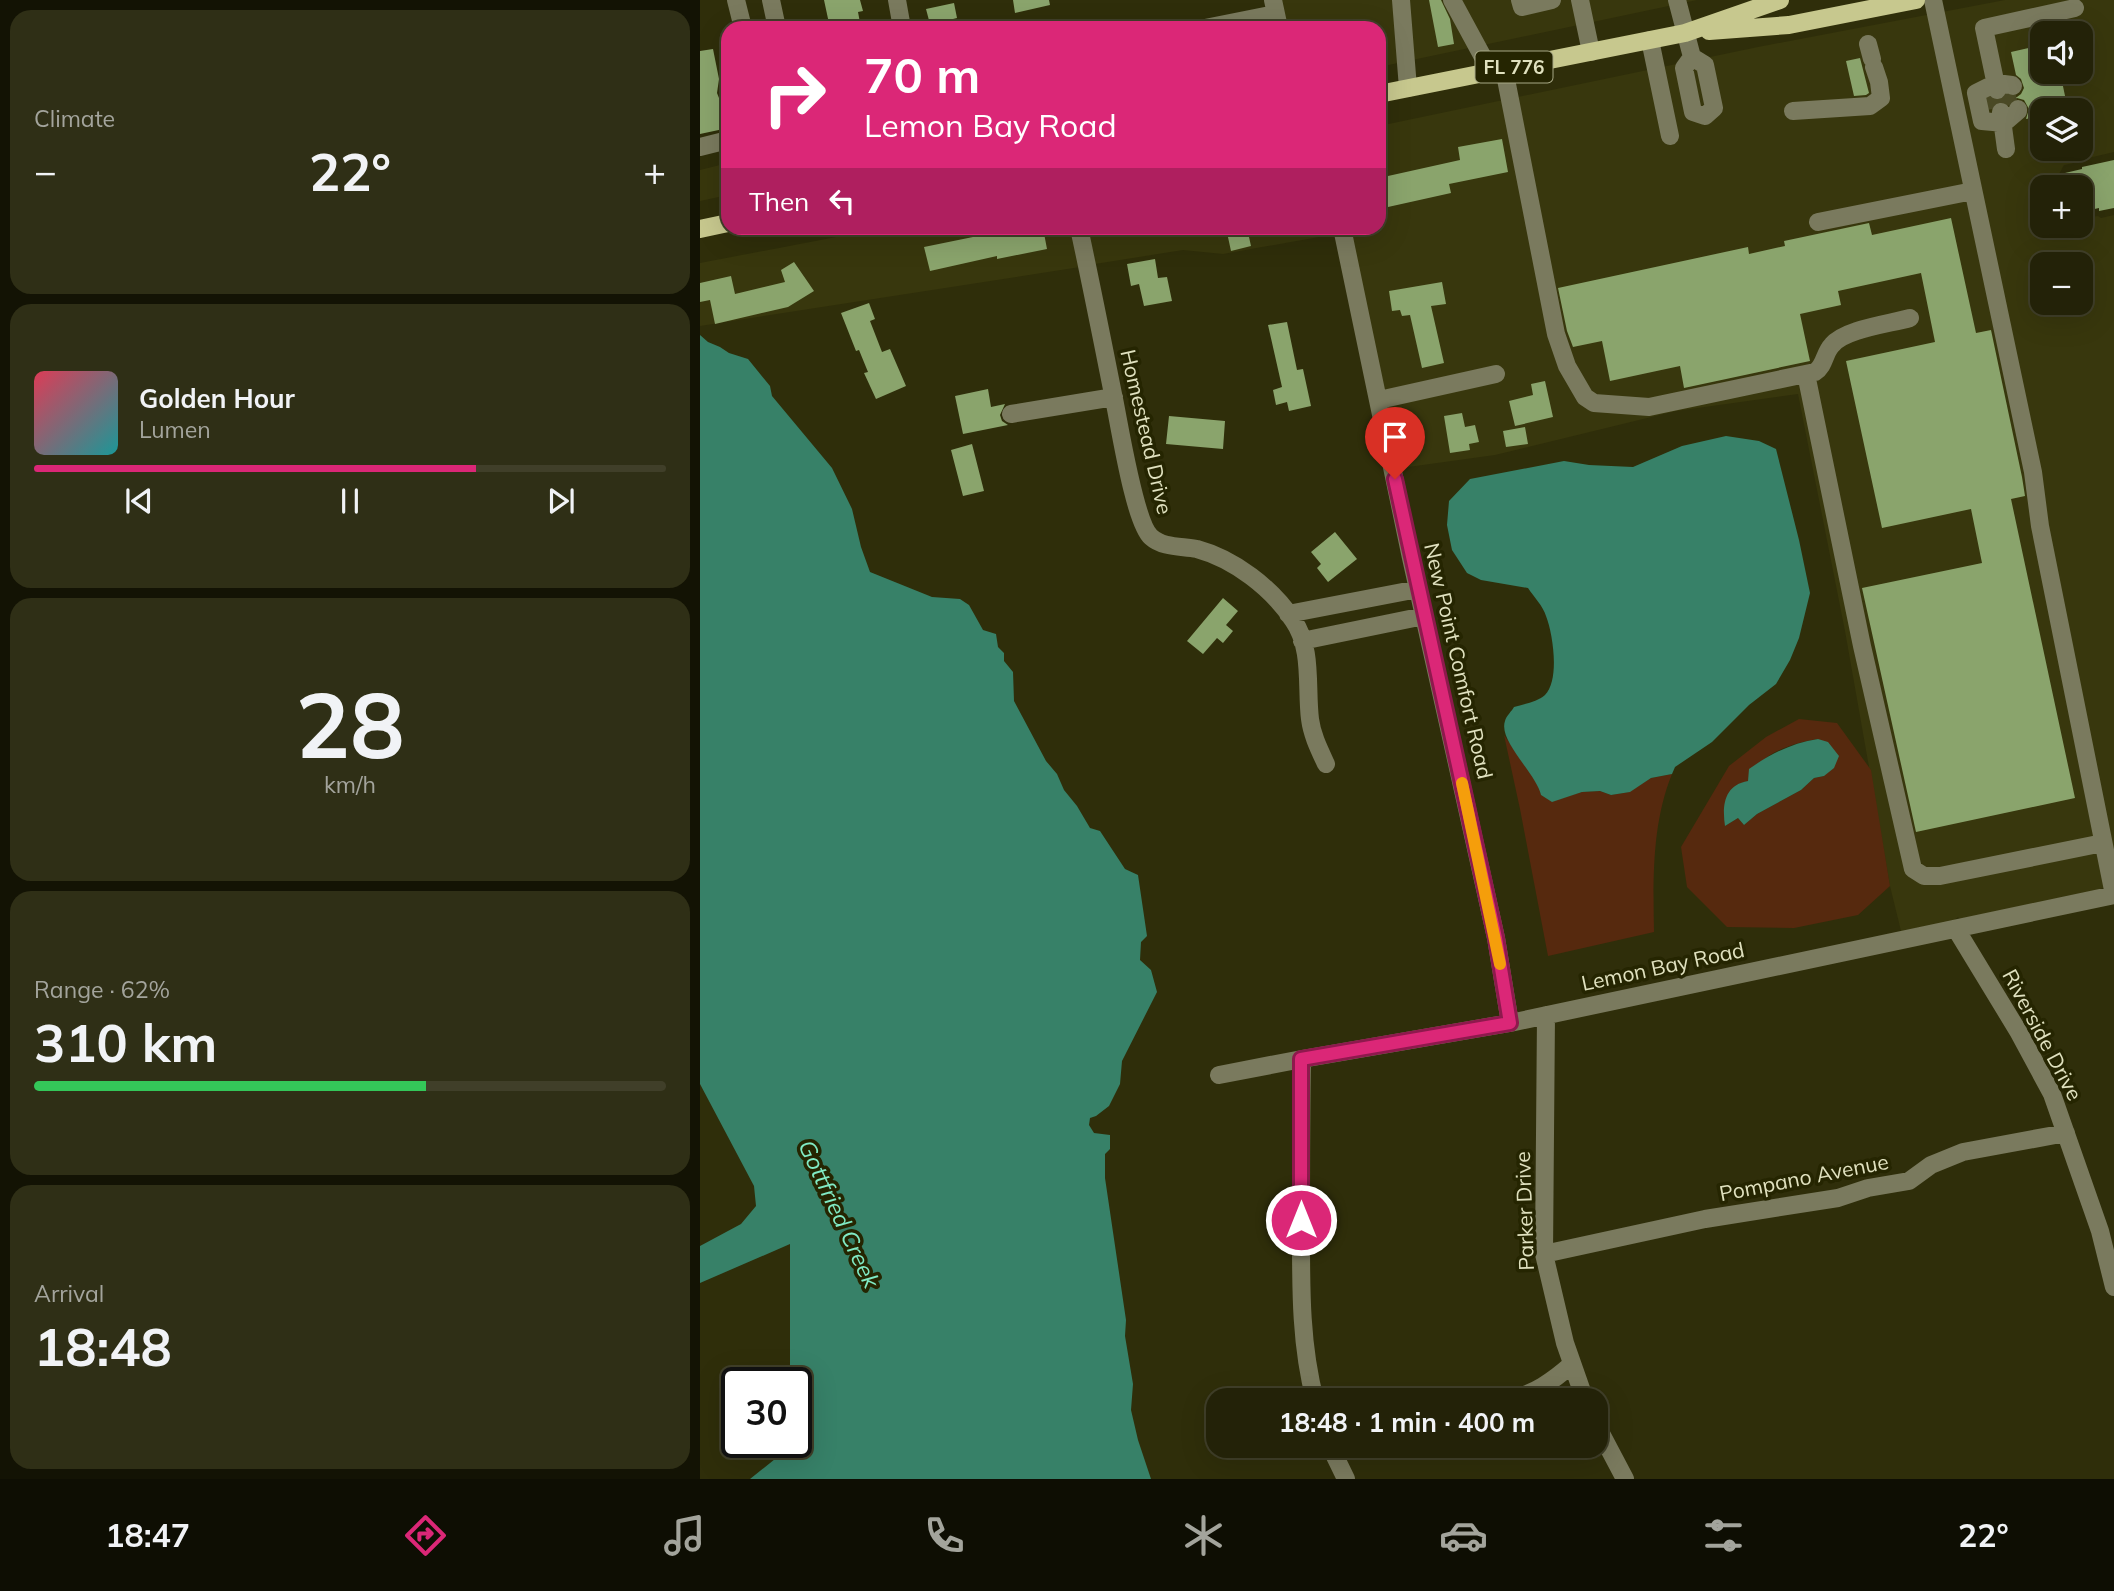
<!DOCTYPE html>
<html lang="en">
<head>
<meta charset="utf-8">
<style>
  body { margin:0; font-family:Mulish,sans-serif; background:#2f2f16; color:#f1f3f6; height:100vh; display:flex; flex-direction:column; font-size:26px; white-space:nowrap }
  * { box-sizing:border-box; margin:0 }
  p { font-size:23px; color:#a3a49c }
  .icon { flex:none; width:38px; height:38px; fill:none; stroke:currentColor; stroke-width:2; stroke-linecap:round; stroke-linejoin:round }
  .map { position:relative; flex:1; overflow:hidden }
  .drawer { display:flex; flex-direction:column; gap:10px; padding:10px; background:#131304; width:700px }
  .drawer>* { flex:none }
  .guide { position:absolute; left:21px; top:21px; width:665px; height:214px; border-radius:21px; box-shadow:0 7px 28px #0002,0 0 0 2px #403f29; background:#db2777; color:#fff; overflow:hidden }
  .tools { position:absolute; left:1330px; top:21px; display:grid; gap:14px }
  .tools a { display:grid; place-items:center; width:63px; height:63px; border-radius:14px; background:#232208; box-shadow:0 7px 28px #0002,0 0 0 2px #403f29; font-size:35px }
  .speed { position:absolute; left:21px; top:1367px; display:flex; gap:14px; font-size:35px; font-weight:700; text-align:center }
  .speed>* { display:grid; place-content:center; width:91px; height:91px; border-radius:50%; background:#232208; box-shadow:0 7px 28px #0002,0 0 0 2px #403f29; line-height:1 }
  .speed .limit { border:4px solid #111; border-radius:10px; background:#fff; color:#111 }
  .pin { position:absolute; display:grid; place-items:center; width:60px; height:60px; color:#fff; margin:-72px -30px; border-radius:50% 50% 50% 0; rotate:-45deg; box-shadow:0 0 7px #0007 }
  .pin .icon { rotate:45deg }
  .me { position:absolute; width:77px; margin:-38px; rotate:0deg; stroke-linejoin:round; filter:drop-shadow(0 0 5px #0008) }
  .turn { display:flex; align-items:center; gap:24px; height:147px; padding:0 28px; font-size:32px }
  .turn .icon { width:91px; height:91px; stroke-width:2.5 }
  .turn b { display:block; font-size:49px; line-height:60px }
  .then { display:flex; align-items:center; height:66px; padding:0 28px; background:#0003; gap:14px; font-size:26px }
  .big { font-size:52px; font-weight:700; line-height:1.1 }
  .drawer .widget { flex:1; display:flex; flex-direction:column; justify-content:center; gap:10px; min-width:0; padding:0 24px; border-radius:21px; background:#2f2f16 }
  .drawer .dial { align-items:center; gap:0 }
  .dial b { font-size:91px; line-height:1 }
  .song { display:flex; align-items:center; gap:21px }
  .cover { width:84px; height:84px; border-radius:10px; background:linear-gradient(135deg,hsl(350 70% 55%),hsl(180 70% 35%)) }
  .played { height:7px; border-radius:4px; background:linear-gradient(90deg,#db2777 70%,#403f29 70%) }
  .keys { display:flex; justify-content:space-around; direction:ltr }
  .heat { display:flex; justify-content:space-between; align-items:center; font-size:38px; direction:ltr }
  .charge { height:10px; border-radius:5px; background:linear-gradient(90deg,#34c759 62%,#403f29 0) }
  .trip { position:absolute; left:506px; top:1388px; width:402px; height:70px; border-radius:21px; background:#232208; box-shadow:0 7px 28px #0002,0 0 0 2px #403f29; font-weight:700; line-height:70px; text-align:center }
  .tab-bar { display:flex; height:112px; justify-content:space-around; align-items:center; background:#0e0e03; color:#a3a49c }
  .tab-bar .icon { width:49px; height:49px }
  .tab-bar .selected { color:#db2777 }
  .tab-bar b { font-size:32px; color:#f1f3f6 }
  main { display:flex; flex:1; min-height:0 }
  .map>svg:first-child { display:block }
</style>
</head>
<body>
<main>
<section class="drawer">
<div class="widget"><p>Climate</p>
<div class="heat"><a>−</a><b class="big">22°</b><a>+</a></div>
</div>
<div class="widget">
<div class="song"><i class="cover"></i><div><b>Golden Hour</b><p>Lumen</p></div></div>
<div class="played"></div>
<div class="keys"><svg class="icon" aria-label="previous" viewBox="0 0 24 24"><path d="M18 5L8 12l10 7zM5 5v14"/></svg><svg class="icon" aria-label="pause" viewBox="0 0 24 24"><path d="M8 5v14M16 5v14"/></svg><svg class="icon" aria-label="next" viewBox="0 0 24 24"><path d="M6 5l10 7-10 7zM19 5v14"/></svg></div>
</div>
<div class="widget dial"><b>28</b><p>km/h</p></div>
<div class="widget"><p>Range · 62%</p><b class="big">310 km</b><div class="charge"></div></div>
<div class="widget"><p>Arrival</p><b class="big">18:48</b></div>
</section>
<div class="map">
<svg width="1414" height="1479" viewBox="0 0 1414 1479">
  <rect width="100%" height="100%" fill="#2f2e0a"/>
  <path fill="#38370d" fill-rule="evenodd" d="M 581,0 L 997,0 L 679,67 L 679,28 L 587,28 Z
    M 1305,0 L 1414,0 L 1414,152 L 1380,160 L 1378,162 L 1364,165 L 1359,174 L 1361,187 L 1342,187 L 1342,226 L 1381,226 L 1381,197 L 1384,211 L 1392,217 L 1398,216 L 1401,218 L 1414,215 L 1414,886 L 1260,919 L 1258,917 L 1253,921 L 1201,931 L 1190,886 L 1145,631 L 1098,394 L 976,411 L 795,455 L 701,468 L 650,228 L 679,228 L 679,126 L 1058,47 ZM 1342,33 L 1381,33 L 1381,72 L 1342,72 ZM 1342,110 L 1381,110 L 1381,149 L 1342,149 ZM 1342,264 L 1381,264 L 1381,303 L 1342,303 Z
    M 28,163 L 28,195 L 0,201 L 0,170 Z
    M 183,228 L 371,228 L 380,267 L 0,326 L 0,263 Z
    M 387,228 L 634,228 L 636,234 L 523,254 L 483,250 L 395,264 Z"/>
  <path fill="#56290e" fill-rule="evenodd" d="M 1099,719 L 1137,723 L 1171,770 L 1190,886 L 1158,915 L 1094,928 L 1027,927 L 987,887 L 981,847 L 1029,766 L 1066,737 ZM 1118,739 L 1124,776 L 1114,778 L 1101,790 L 1057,814 L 1044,825 L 1038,818 L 1025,826 C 1034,808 1053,765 1070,755 C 1083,747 1103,741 1118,739 Z
    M 804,735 L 839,785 L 841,795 L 852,801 L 882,792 L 900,791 L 911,795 L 929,792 L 951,778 L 972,774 C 952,823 953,879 954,932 L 848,956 L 820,809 Z"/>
  <path fill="#378168" d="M 0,335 L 8,342 L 20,347 L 29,353 L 48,359 L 70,386 L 72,396 L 132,468 L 152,509 L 161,547 L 170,572 L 232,597 L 260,599 L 269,605 L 283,630 L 296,634 L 298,647 L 304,653 L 304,661 L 313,672 L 314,701 L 346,761 L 357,774 L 364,790 L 377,806 L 390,828 L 400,831 L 425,869 L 438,875 L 447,936 L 441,942 L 440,960 L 451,970 L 457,992 L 422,1061 L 420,1084 L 409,1106 L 396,1116 L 390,1118 L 389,1125 L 394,1133 L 410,1135 L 410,1149 L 405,1154 L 405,1178 L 426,1320 L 425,1336 L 433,1384 L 431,1410 L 438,1440 L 451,1479 L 50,1479 L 80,1455 L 83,1442 L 96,1442 L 96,1382 L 90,1382 L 90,1244 L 0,1283 L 0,1246 L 41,1224 L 56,1206 L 54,1186 L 0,1084 Z
    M 1026,436 L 1059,441 L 1076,449 L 1099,540 L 1110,593 L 1099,638 L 1090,660 L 1076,684 L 1049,705 L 1012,742 L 975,767 L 972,774 L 951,778 L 930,792 L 911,795 L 900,791 L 882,792 L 852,802 L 841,795 C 836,773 798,741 805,721 C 806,716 812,711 814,707 C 824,704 837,702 845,695 C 860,680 853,634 846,616 C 843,606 834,597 828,588 L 781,580 L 767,573 L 752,550 L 747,525 L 749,501 L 770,479 L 864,461 L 889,465 L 933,467 L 982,446 Z
    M 1118,739 L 1128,742 L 1139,756 L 1134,768 L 1124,776 L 1114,778 L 1101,790 L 1057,814 L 1044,825 L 1038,818 L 1025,826 C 1022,806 1024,785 1048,781 L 1049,769 C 1070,754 1092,743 1118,739 Z"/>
  <path fill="#8aa46c" d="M 124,0 L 160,0 L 163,11 L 158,12 L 161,28 L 130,28 Z
    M 313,0 L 349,0 L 350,5 L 315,13 Z
    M 729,0 L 741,0 L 750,19 L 754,44 L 738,47 Z
    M 254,3 L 257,18 L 249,20 L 251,28 L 231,28 L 226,9 Z
    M 1342,45 L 1342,72 L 1360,72 L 1368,110 L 1342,110 L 1342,116 L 1326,119 L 1329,109 L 1324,100 L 1317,98 L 1308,104 L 1300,101 L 1306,96 L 1317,97 L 1321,94 L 1324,88 L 1321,79 L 1316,75 L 1311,52 Z
    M 13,49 L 19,79 L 17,93 L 19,98 L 24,102 L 28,128 L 0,134 L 0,51 Z
    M 1160,58 L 1169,93 L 1166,95 L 1154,96 L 1146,61 Z
    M 802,139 L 808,172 L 749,184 L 751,193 L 679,209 L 679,178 L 760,160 L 758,147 Z
    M 1414,160 L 1414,208 L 1399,211 L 1399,208 L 1390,210 L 1385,184 L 1368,187 L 1365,173 L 1382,169 L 1382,167 Z
    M 1251,218 L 1276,333 L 1291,330 L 1322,477 L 1325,496 L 1311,499 L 1375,798 L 1216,832 L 1162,588 L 1282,563 L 1271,509 L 1182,528 L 1146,361 L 1235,342 L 1221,273 L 1138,291 L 1141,305 L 1100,314 L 1110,361 L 984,388 L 980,366 L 910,381 L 902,341 L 873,347 L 867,331 L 858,288 L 1048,247 L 1049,254 L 1085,246 L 1084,241 L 1169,223 L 1172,235 Z
    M 317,228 L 343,228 L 347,249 L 297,259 L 297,256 L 230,271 L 224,247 Z
    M 526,228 L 547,228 L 551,246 L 531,251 Z
    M 455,259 L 458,278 L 467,277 L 472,301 L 444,306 L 439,284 L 431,286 L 427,264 Z
    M 94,262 L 114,291 L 88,307 L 15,324 L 10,300 L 0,302 L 0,283 L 31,276 L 35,294 L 85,282 L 81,270 Z
    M 742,282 L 746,304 L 731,306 L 744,363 L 722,368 L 710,315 L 702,316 L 700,310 L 692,311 L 689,291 Z
    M 169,303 L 175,319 L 170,321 L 182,352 L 190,349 L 206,386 L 176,399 L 164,373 L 168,372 L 159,350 L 156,351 L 141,313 Z
    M 587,322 L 597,370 L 603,369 L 611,406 L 589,411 L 587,402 L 576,405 L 573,390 L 582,387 L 568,325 Z
    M 845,381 L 853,417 L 815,426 L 809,401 L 833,395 L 831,384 Z
    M 288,389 L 291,407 L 305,404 L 300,415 L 302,421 L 308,425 L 263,434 L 255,396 Z
    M 762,413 L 765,427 L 775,425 L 779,442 L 769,444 L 770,450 L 750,453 L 744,416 Z
    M 469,416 L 525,421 L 523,449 L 466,444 Z
    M 825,427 L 828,444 L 806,447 L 803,431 Z
    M 272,444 L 284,491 L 263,496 L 251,450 Z
    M 635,532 L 657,559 L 628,582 L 617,568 L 621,564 L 611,552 Z
    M 523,598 L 538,611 L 526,625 L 533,631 L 523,643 L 517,638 L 503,654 L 487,641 Z"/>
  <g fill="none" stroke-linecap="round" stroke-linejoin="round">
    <path stroke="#4a4925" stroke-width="18" stroke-dasharray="18 9" stroke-linecap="butt" d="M 1305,88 L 1310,110
      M 1291,91 L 1295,113"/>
    <path stroke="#7a7a5e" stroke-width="18" d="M 36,0 L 43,28
      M 71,0 L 77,28
      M 197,0 L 202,28
      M 573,0 L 579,28
      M 701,0 L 708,88
      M 752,0 L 791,72
      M 820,0 L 822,7 L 852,0
      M 880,0 L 891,52
      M 977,0 L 992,57 L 1005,65 L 1014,108 L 1005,116
      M 1233,0 L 1333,472 L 1340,526 L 1414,895
      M 505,28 L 576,14
      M 950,40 L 970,136
      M 1168,44 L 1172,59
      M 992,57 L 984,68 L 993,112 L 1005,116
      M 804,69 L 856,334 L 867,366 L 885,397 L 894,403 L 949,407 L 1115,372 C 1125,366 1124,353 1132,345 C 1145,329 1189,324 1210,318
      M 28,86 L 28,92
      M 1313,86 L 1312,85 L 1296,83 L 1276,93 L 1282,121 L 1304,123 L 1318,111 L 1318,109
      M 1297,90 L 1284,28 L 1375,8
      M 1093,111 L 1170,106 L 1181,98 L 1179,82 L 1174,67
      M 1301,112 L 1306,149
      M 0,147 L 28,140
      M 1118,222 L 1273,191
      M 379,228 C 391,283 402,339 413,394 C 419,421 434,522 451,537 C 463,548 482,546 497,549 C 534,559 572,588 593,620 C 613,648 606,687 610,719 C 612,735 619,749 626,764
      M 642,228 L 711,558 L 796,938 L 810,1023
      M 1106,374 L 1162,646 L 1213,869 L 1224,876 L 1240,876 L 1403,843
      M 679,400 L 796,374
      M 311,414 L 414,397
      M 588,614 L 718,589
      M 602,641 L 724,616
      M 1256,929 L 1318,1031 L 1352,1094 L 1400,1231 L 1414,1287
      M 846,1015 L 844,1254 L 865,1343 L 885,1400
      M 602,1059 C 601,1114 601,1169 601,1225 C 601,1284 600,1343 615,1400
      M 519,1075 L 602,1059 L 810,1023 L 1414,895
      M 844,1254 L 1005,1219 L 1138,1198 L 1168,1188 L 1209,1181 L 1231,1165 L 1263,1152 L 1366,1133
      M 809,1400 C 834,1394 853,1381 872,1364
      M 896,1424 L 925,1479
      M 630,1446 L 646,1479"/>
    <path stroke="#c7c88e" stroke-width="18" d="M 1009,31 L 1089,25 L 1216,0
      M 679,94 L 985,33 L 1080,0
      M 0,229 L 28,223"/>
  </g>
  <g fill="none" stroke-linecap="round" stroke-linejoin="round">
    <defs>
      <path id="route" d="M 601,1220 L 601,1059 L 810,1023 L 796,938 L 695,479"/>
    </defs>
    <use href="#route" stroke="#8e194d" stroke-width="18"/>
    <use href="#route" stroke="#db2777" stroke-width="12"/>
    <path stroke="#f59e0b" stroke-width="12" d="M 762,783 L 800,964"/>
  </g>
  <g text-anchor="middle" stroke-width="7" stroke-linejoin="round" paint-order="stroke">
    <rect fill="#252501" stroke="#a8a986" stroke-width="2" x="775.5" y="51.5" width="77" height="31" rx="5"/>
    <g font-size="19" font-weight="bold" fill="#e0e1bf">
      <text x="814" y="74">FL 776</text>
    </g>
    <g font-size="21" fill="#e0e1bf" stroke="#252501">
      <text transform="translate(446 432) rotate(77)" y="7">Homestead Drive</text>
      <text transform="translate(758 661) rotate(77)" y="7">New Point Comfort Road</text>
      <text transform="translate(963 967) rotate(-12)" y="7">Lemon Bay Road</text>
      <text transform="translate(1342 1035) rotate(62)" y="7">Riverside Drive</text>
      <text transform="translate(1104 1178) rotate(-11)" y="7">Pompano Avenue</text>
      <text transform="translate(825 1211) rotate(-92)" y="7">Parker Drive</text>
    </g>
    <g font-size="23" font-style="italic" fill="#80ebc5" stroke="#252501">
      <text transform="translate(139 1214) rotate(65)" y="8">Gottfried Creek</text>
    </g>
  </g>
</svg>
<div class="tools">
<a><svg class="icon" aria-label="sound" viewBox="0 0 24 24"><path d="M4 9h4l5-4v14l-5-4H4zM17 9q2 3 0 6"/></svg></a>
<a><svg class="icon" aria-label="layers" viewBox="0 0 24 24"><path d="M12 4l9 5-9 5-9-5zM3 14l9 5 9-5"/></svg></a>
<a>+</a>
<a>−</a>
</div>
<div class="speed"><div class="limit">30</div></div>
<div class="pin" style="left:695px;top:479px;background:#d93025"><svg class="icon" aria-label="arrive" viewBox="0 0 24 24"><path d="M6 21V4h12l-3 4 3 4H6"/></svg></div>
<svg class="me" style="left:601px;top:1220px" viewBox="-20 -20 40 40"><circle r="17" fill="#db2777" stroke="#fff" stroke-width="3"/><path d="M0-11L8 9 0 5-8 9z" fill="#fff"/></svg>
<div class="trip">18:48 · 1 min · 400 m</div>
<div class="guide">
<div class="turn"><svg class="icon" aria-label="right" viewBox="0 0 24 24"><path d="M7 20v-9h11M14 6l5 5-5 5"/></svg><div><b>70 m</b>Lemon Bay Road</div></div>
<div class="then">Then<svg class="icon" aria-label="left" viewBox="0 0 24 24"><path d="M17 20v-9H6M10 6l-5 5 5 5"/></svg></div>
</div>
</div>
</main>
<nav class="tab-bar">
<b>18:47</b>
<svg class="icon selected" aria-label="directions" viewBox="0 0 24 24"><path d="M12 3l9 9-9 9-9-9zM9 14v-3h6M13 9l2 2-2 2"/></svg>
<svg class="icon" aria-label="music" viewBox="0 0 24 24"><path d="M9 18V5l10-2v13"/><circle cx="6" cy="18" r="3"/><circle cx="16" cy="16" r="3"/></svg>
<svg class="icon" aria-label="phone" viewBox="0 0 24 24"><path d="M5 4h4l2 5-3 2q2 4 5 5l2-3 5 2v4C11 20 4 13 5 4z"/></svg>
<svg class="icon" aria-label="climate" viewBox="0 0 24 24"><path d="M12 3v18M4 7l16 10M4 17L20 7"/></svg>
<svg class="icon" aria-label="car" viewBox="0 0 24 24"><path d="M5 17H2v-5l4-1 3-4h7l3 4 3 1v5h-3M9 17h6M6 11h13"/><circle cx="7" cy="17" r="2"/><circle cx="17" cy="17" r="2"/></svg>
<svg class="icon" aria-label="filters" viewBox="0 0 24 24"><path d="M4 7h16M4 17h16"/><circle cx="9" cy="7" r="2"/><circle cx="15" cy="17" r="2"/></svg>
<b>22°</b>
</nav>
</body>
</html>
